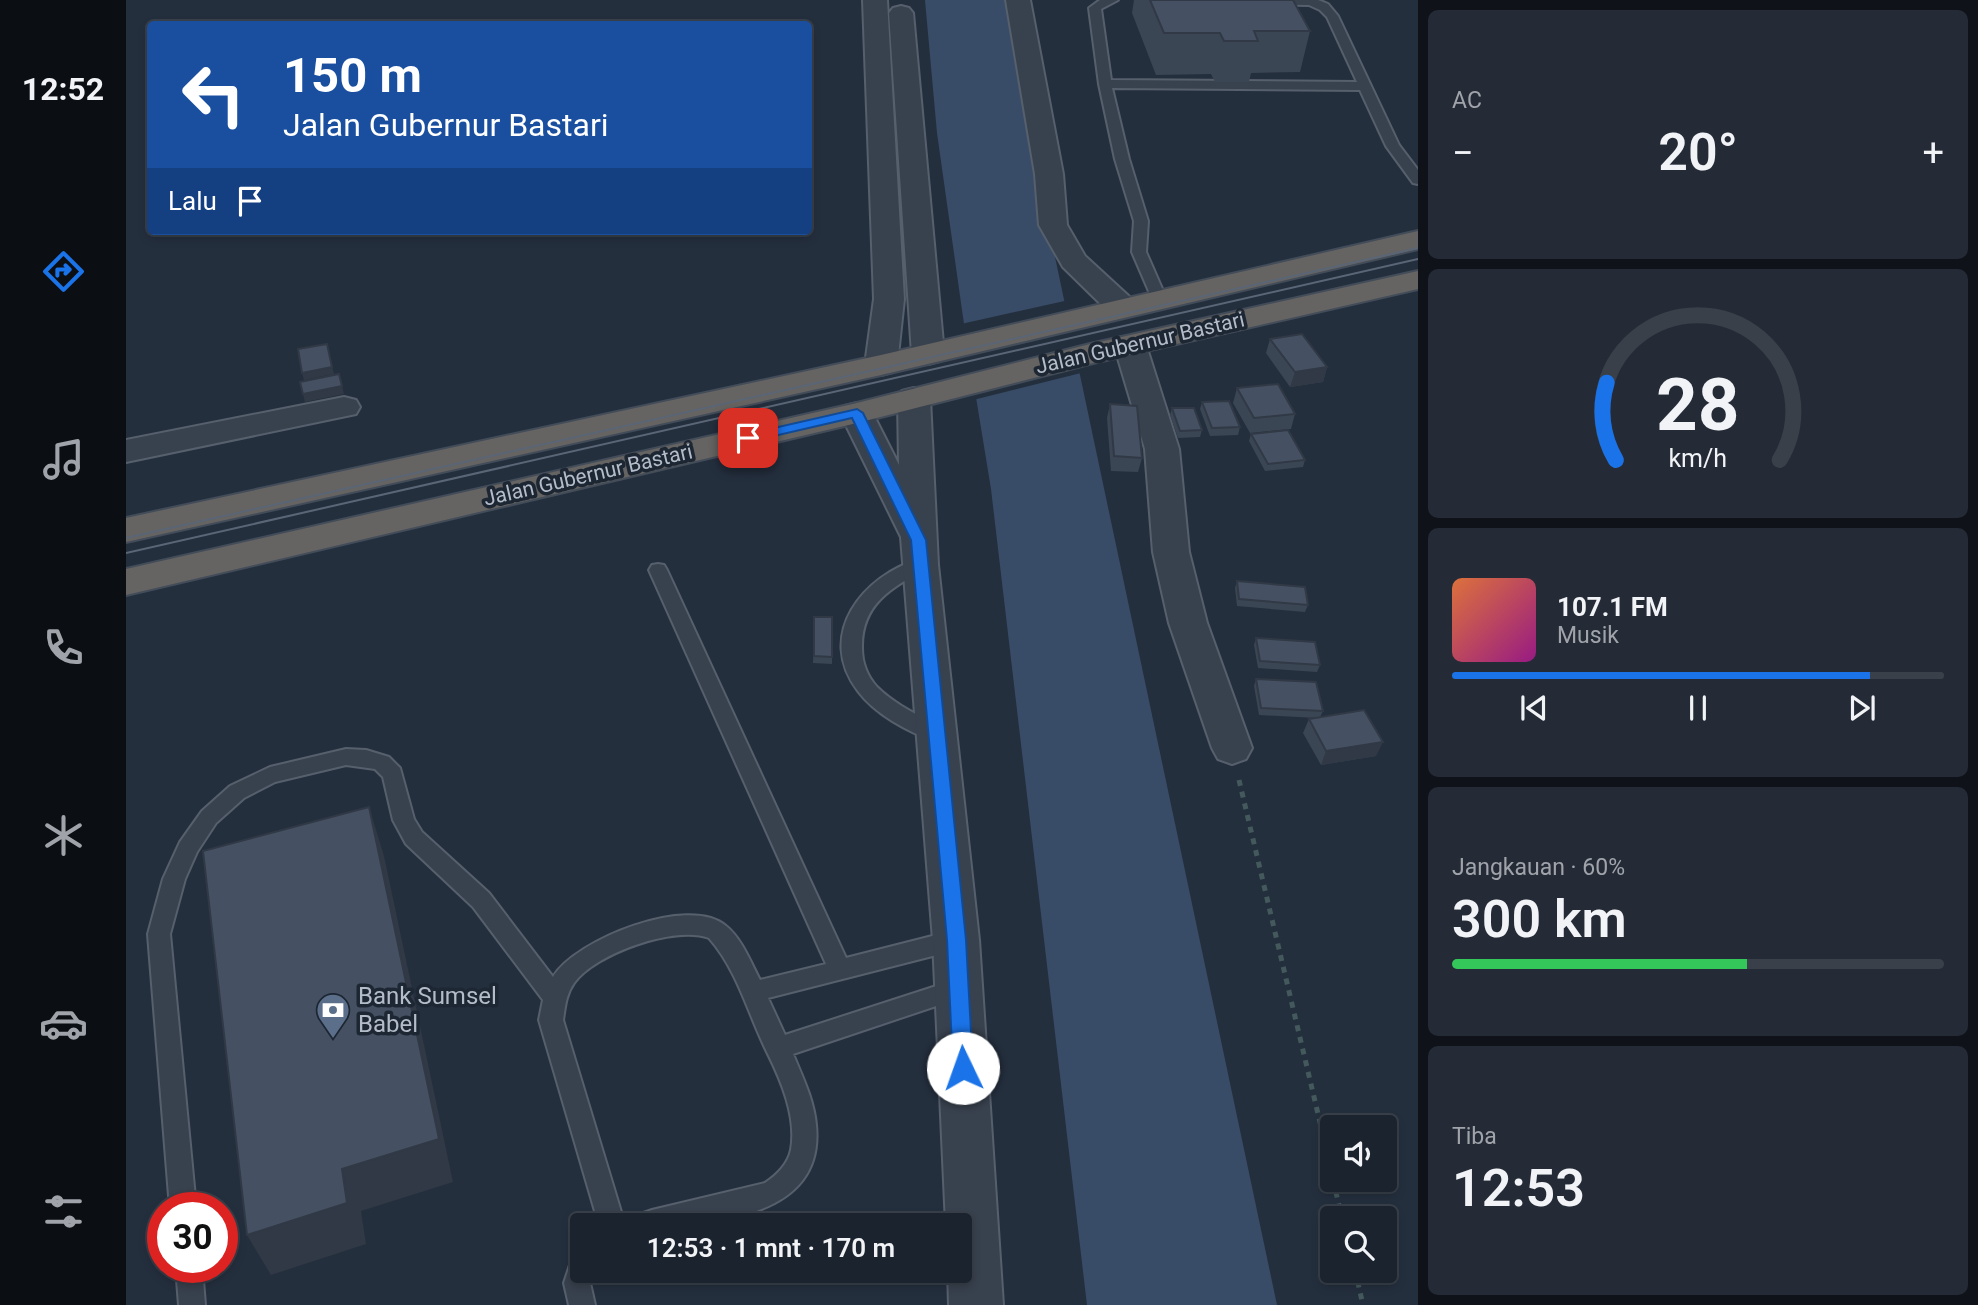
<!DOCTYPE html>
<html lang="id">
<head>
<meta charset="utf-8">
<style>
  body { margin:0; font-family:Roboto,sans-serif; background:#242b36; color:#f1f3f6; height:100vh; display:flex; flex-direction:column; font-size:26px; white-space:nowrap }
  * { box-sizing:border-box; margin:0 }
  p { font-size:23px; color:#a0a4aa }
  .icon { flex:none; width:38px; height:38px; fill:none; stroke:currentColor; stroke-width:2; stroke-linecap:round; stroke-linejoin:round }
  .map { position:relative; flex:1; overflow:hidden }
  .sheet { display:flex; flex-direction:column; gap:10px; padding:10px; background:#0f1319; width:560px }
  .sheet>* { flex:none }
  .hud { position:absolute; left:21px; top:21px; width:665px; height:214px; border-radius:7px; box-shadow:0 4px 10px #0003,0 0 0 2px #39404a; background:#1a4fa0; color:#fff; overflow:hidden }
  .fabs { position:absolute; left:1194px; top:1115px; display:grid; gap:14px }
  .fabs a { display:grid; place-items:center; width:77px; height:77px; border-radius:7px; background:#1b232e; box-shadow:0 4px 10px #0003,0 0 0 2px #39404a; font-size:35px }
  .speed { position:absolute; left:21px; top:1192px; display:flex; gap:14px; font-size:35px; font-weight:700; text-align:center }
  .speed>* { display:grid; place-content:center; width:91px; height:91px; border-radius:50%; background:#1b232e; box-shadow:0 4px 10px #0003,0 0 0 2px #39404a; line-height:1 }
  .speed .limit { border:10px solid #d22; background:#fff; color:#111 }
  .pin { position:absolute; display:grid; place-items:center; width:60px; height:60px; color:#fff; margin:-30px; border-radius:14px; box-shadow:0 4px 10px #0006 }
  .me { position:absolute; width:77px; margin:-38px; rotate:357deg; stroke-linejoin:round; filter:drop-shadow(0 0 5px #0008) }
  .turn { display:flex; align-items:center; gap:24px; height:147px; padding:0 21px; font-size:32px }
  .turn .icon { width:91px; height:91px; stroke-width:2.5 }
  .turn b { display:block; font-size:49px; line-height:60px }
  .then { display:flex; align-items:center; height:66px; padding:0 21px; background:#0003; gap:14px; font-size:26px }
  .big { font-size:52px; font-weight:600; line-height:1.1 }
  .sheet .widget { flex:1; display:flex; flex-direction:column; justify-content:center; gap:10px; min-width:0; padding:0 24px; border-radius:10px; background:#242b36 }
  .sheet .dial { align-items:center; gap:0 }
  .dial svg { height:182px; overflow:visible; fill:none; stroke:#39404a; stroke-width:7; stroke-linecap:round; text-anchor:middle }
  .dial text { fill:#f1f3f6; stroke:none }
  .song { display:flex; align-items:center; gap:21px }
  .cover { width:84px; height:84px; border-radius:10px; background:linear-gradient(135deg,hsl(20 70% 55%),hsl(310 70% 35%)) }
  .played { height:7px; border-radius:4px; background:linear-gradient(90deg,#1a73e8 85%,#39404a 85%) }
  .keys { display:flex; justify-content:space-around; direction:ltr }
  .heat { display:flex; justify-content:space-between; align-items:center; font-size:38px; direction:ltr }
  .charge { height:10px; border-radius:5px; background:linear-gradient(90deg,#34c759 60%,#39404a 0) }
  .trip { position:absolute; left:444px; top:1213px; width:402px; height:70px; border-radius:7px; background:#1b232e; box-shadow:0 4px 10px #0003,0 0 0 2px #39404a; font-weight:600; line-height:70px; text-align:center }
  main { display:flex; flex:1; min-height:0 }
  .menu { display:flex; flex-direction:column; width:126px; justify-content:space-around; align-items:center; background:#0b0e12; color:#a0a4aa }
  .menu .icon { width:49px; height:49px }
  .menu .current { color:#1a73e8 }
  .menu b { font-size:32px; color:#f1f3f6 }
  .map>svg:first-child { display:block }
</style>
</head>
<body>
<main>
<nav class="menu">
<b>12:52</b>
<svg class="icon current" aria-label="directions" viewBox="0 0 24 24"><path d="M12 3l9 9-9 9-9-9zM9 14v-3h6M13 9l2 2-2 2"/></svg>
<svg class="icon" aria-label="music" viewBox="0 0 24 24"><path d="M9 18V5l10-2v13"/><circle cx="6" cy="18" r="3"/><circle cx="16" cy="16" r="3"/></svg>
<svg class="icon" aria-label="phone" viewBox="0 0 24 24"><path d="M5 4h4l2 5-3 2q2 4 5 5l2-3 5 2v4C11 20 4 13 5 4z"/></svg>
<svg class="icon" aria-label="climate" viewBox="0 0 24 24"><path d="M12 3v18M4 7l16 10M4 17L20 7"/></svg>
<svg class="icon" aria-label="car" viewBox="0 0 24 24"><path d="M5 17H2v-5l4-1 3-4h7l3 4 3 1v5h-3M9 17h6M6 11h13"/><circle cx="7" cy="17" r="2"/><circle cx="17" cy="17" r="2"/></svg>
<svg class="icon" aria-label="filters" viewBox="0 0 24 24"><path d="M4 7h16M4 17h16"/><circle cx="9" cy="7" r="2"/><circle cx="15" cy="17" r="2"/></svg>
</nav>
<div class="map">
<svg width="1292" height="1305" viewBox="0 0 1292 1305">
  <rect width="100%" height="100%" fill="#242f3e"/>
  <path fill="#394c67" d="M 799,0 L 879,0 L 929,257 L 1151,1305 L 961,1305 L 865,489 L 838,324 L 811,133 Z"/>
  <path fill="#242f3e" d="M 943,300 L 959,372 L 847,400 L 835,324 Z"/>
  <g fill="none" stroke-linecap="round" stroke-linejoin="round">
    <defs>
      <path id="service" d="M 974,0 L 992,0 L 975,9 L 985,80 L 1231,82 L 1201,17 L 1194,10 L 1183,5 L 1104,4 L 1098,0 L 1192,0 L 1202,4 L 1212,16 L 1273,145 L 1292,170 L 1292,184 L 1287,183 L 1260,146 L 1234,90 L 986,88 L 1003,159 L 1022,221 L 1020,252 L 1041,300 L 1038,303 L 1028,303 L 1006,252 L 1008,221 L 989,159 L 973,84 L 963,8 Z
        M 794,559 L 800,561 L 803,565 L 800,569 C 766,587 735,604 736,648 C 736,663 741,676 751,687 C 769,705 794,716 816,728 L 819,733 L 816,738 L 809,741 C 782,732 749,714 732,691 C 689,635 737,575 794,559 Z
        M 532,564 L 538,565 L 541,570 L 720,958 L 830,930 L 838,933 L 841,940 L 838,947 L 830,950 L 642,998 L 659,1035 L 832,979 L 840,982 L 844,989 L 840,996 L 667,1054 C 676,1076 688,1100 690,1125 C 700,1224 573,1225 505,1225 L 509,1216 L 526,1210 L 639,1183 C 651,1175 662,1164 665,1150 C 671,1117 655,1080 641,1052 C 622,1014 612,971 583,938 C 548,925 469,954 448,983 C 440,994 439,1007 437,1020 L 499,1225 L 473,1225 L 413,1020 L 417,1000 L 347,907 L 280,844 L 267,820 L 257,777 L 249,769 L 220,765 L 149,782 L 118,798 L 90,823 L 71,852 L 59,879 L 44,934 L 70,1208 L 44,1208 L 22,934 L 37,879 L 54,842 L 76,811 L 104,786 L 144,767 L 220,749 L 240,750 L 263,757 L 274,768 L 288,819 L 296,832 L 363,893 L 427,977 C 449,940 563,894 600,926 C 616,939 625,963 634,980 L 700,964 L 523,570 L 526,565 Z
        M 457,1249 L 457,1270 L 468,1270 L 464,1283 L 469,1305 L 443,1305 L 438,1283 L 448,1253 Z
        M 50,1267 L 76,1267 L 79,1305 L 53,1305 Z"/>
      <path id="minor" d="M 737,0 L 761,0 L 778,299 L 771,365 L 766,372 L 755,375 L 744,372 L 739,365 L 748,299 Z
        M 880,0 L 904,0 L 937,174 L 941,225 L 959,256 L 1008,301 L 1012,308 L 1008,315 L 997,317 L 986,315 L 937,267 L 913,225 L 909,174 Z
        M 775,6 L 783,8 L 787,13 L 818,354 L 813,361 L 802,364 L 791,361 L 786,354 L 763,13 L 767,8 Z
        M 1004,336 L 1015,338 L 1020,345 L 1053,449 L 1063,552 L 1081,623 L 1126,748 L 1120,759 L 1106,764 L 1092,759 L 1086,748 L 1043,623 L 1027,552 L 1019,449 L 988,345 L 993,338 Z
        M 788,388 L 800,391 L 804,398 L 812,565 L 853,940 L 877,1305 L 823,1305 L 822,1270 L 835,1270 L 835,1225 L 820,1225 L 807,940 L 775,537 L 714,413 L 719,406 L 731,403 L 743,406 L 773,465 L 772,398 L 776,391 Z
        M 218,397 L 230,400 L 234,407 L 230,414 L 0,462 L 0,440 Z"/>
      <path id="trunk" d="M 1292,231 L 1292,249 L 755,375 L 0,542 L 0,518 L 755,355 Z
        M 1292,271 L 1292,289 L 967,363 L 731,423 L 0,595 L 0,569 L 731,403 L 964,344 Z"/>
    </defs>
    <use href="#service" stroke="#565f6c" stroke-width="4"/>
    <use href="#minor" stroke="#565f6c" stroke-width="4"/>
    <use href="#trunk" stroke="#434c59" stroke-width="4"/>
    <path stroke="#44595c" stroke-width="5" stroke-dasharray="6 6" stroke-linecap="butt" d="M 1113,780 L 1206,1173
      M 1207,1180 L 1216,1218
      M 1229,1270 L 1237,1305"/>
    <use href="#service" fill="#38414e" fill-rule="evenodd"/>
    <use href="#minor" fill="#38414e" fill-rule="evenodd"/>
    <use href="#trunk" fill="#656462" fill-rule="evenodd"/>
    <path stroke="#5a6575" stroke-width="2" d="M 0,538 L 1292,248
      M 0,553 L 1292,259"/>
  </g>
  <path fill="#3b4654" d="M 1008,0 L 1167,0 L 1184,31 L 1174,72 L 1125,73 L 1123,82 L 1089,82 L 1085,74 L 1030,75 L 1006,13 Z
    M 1144,339 L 1201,367 L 1197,382 L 1164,387 L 1140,353 Z
    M 1111,388 L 1169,414 L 1165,429 L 1124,433 L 1107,403 Z
    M 1076,402 L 1114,427 L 1112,435 L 1084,436 L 1074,409 Z
    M 984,404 L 1016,458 L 1012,472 L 985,471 L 981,418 Z
    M 1046,408 L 1076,430 L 1074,437 L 1052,438 L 1044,415 Z
    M 1125,434 L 1179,460 L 1177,467 L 1139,471 L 1123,441 Z
    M 1111,581 L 1182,605 L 1179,612 L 1111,606 L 1109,588 Z
    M 688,617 L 706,617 L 706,664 L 687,663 Z
    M 1130,638 L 1194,665 L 1191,672 L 1132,668 L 1128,645 Z
    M 1130,679 L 1197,711 L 1194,717 L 1250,756 L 1195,765 L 1177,733 L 1183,719 L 1191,718 L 1133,715 L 1128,686 Z"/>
  <path fill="#303945" d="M 201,344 L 208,374 L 178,380 L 176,373 Z
    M 1201,367 L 1197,382 L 1164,387 L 1169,372 Z
    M 216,386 L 218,394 L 179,402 L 177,394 Z
    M 1257,742 L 1250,756 L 1195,765 L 1200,751 Z
    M 243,807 L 258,856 L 327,1182 L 235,1211 L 240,1244 L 145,1275 L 121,1235 L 216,1169 Z"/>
  <path fill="#455162" stroke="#303945" stroke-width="2" d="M 1024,0 L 1167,0 L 1184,31 L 1128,31 L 1132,41 L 1098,41 L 1094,33 L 1038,33 Z
    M 1176,334 L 1201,367 L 1169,372 L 1144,339 Z
    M 201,344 L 206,367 L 176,373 L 172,349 Z
    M 213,374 L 216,386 L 177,394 L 174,382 Z
    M 1152,384 L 1169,414 L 1128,418 L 1111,388 Z
    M 1103,401 L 1114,427 L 1086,428 L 1076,402 Z
    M 984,404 L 1011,406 L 1016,458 L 988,456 Z
    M 1046,408 L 1068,408 L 1076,430 L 1054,431 Z
    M 1162,430 L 1179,460 L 1142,464 L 1125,434 Z
    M 1111,581 L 1179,587 L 1182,605 L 1113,599 Z
    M 688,617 L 706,617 L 706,657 L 688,656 Z
    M 1130,638 L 1189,642 L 1194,665 L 1134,661 Z
    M 1130,679 L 1190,682 L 1197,711 L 1135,708 Z
    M 1238,710 L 1257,742 L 1200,751 L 1183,719 Z
    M 243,807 L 313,1139 L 216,1169 L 221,1203 L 121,1235 L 77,851 Z"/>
  <path fill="#1a73e8" stroke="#114b97" stroke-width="2" d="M 731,409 L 737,413 L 800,540 L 840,940 L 847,1068 L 844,1074 L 837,1077 L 830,1074 L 827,1068 L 821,940 L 785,540 L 726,418 L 622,442 L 616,438 L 622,434 Z"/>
  <defs>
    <symbol id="bank-pin" viewBox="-11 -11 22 30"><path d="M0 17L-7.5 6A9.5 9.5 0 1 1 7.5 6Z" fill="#5c6f8a" stroke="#1d2633"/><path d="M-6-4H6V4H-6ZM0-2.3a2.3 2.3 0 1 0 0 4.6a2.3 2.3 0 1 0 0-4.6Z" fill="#fff"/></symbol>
  </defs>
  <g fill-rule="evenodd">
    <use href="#bank-pin" x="188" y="991" width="38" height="52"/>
  </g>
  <g text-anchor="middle" stroke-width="7" stroke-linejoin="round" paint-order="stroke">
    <g font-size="21" fill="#b4bcc9" stroke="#1d2633">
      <text transform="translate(1014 343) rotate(-13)" y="7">Jalan Gubernur Bastari</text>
      <text transform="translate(462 475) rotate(-13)" y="7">Jalan Gubernur Bastari</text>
    </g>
    <g font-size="24" fill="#b4bcc9" stroke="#1d2633" text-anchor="start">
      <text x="232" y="1004">Bank Sumsel<tspan x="232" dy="28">Babel</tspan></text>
    </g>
  </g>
</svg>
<div class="fabs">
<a><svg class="icon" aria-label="sound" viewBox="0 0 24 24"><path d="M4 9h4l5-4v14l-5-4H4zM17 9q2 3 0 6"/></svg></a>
<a><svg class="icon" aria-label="search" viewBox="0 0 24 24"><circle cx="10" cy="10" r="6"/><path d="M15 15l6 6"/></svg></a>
</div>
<div class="speed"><div class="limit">30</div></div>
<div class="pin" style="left:622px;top:438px;background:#d93025"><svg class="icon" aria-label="arrive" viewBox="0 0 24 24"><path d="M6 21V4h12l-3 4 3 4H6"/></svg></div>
<svg class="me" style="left:837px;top:1068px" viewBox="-20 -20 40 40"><circle r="19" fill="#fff"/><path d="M0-13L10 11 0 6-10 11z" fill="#1a73e8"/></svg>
<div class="trip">12:53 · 1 mnt · 170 m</div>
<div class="hud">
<div class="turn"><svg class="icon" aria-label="left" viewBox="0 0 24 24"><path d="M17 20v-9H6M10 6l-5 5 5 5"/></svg><div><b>150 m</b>Jalan Gubernur Bastari</div></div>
<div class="then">Lalu<svg class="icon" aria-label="arrive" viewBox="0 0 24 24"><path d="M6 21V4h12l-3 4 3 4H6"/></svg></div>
</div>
</div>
<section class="sheet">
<div class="widget"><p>AC</p>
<div class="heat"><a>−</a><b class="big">20°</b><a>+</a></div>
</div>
<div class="widget dial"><svg viewBox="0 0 100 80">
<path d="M14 69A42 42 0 1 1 86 69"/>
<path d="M14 69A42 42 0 0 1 10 35" stroke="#1a73e8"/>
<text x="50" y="56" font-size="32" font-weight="700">28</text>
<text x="50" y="72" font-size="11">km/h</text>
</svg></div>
<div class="widget">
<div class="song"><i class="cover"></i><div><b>107.1 FM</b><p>Musik</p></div></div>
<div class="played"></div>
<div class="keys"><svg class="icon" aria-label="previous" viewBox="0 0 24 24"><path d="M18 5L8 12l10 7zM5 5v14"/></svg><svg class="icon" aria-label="pause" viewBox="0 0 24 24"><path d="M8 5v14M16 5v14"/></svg><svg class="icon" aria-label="next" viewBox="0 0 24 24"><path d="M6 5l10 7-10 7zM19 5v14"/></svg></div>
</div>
<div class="widget"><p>Jangkauan · 60%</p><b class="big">300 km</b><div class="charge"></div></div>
<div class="widget"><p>Tiba</p><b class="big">12:53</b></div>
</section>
</main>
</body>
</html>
